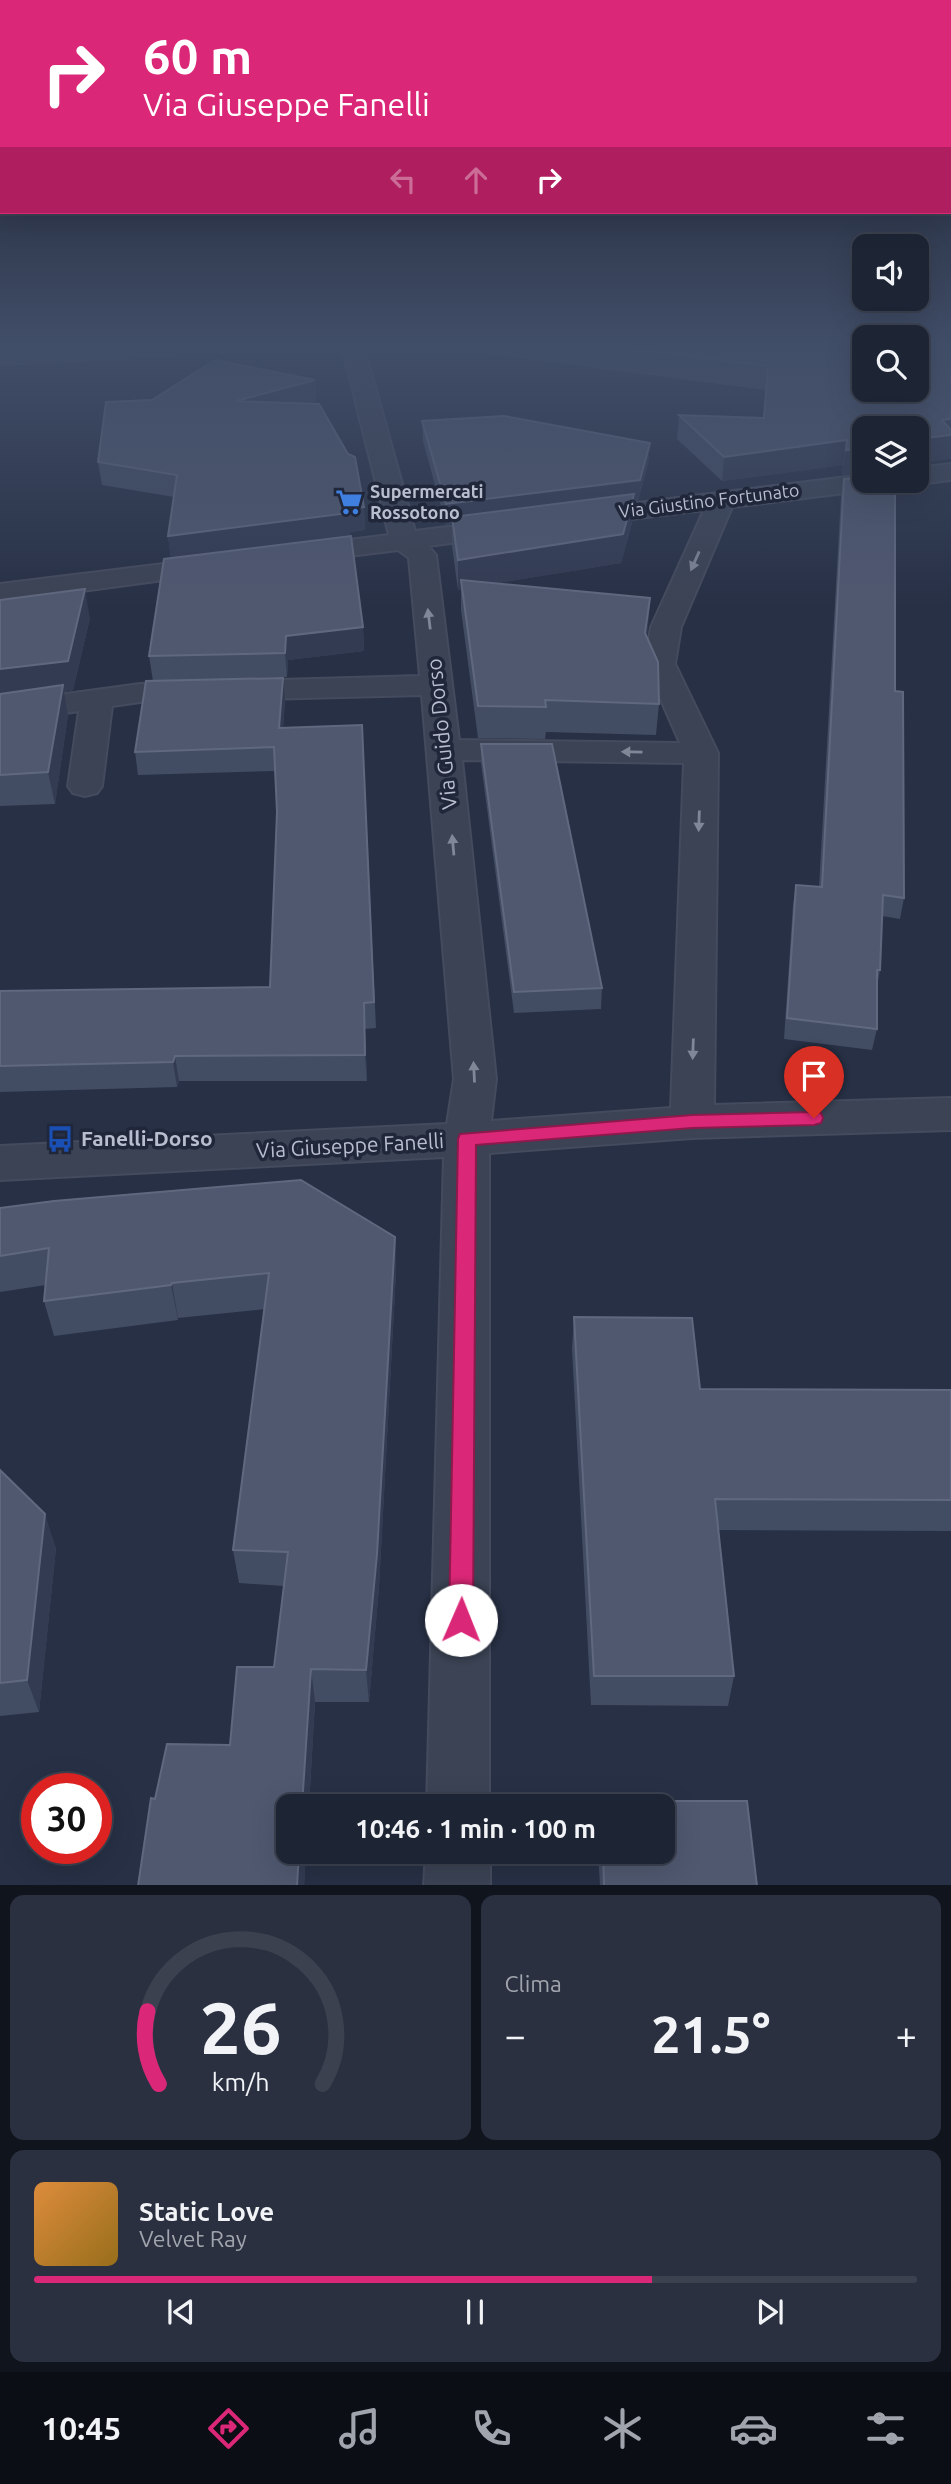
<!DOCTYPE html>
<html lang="it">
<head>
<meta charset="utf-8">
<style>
  body { margin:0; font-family:Ubuntu,sans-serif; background:#2a3040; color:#f1f3f6; height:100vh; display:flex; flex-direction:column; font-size:26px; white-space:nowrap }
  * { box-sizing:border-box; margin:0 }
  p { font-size:23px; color:#a0a4ac }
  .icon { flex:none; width:38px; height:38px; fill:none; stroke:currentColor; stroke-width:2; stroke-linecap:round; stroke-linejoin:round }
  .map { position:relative; height:1885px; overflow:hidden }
  .sheet { display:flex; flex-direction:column; gap:10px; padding:10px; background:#10141d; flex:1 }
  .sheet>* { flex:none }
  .hud { position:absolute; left:0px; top:0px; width:952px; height:214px; box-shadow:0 7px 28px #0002,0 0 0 2px #3b414f; background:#db2777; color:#fff; overflow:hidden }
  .controls { position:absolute; left:852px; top:234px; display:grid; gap:14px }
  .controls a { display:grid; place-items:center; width:77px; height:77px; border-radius:14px; background:#1d2434; box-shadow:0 7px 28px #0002,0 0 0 2px #3b414f; font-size:35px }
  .speed { position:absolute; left:21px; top:1773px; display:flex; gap:14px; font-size:35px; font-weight:700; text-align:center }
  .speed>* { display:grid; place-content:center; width:91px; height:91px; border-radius:50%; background:#1d2434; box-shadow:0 7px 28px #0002,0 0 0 2px #3b414f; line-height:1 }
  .speed .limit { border:10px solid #d22; background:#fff; color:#111 }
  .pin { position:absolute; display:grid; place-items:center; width:60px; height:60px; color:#fff; margin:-72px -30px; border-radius:50% 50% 50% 0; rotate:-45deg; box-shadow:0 0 7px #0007 }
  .pin .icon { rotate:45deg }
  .me { position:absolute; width:77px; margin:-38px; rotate:1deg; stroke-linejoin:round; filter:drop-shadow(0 0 5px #0008) }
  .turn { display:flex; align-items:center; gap:24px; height:147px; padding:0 28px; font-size:32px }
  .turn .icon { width:91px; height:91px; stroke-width:2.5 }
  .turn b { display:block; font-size:49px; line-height:60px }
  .lanes { display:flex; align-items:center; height:66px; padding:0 28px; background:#0003; justify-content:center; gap:35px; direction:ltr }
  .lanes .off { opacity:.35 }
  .big { font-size:52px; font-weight:600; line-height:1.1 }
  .sheet .card { flex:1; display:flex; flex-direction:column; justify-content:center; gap:10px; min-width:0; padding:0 24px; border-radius:14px; background:#2a3040 }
  .sheet .dial { align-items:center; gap:0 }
  .dial svg { height:182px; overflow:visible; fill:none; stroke:#3b414f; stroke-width:7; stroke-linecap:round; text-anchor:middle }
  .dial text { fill:#f1f3f6; stroke:none }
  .song { display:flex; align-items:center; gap:21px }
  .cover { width:84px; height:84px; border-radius:10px; background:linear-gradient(135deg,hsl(30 70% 55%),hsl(40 70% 35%)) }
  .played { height:7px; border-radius:4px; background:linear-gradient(90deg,#db2777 70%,#3b414f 70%) }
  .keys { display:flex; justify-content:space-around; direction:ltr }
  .heat { display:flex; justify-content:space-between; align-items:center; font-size:38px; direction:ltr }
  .sheet .tiles { flex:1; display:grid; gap:10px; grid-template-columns:1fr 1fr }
  .card:last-child { grid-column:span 2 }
  .trip { position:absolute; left:276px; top:1794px; width:399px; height:70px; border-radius:14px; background:#1d2434; box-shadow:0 7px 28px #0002,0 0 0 2px #3b414f; font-weight:600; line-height:70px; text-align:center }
  .tabs { display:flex; height:112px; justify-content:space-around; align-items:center; background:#0c0e15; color:#a0a4ac }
  .tabs .icon { width:49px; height:49px }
  .tabs .active { color:#db2777 }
  .tabs b { font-size:32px; color:#f1f3f6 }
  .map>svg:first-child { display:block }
</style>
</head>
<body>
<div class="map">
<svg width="951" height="1886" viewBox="0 0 951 1886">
  <rect width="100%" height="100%" fill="#273045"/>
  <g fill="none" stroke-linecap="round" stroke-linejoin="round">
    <defs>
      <path id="minor" d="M 143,343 L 284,343 L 281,348 L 273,349 L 0,364 L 0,350 Z
        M 341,343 L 363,343 L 415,531 L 505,520 L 514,522 L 518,528 L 514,534 L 505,536 L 428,546 L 436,555 L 459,740 L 680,743 L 645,664 L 651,627 L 704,510 L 582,525 L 573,523 L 569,517 L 573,511 L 864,475 L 864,481 L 890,481 L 886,486 L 877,489 L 732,507 L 681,627 L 675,664 L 718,753 L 714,1105 L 951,1098 L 951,1130 L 692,1138 L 489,1153 L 489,1806 L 427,1806 L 444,1157 L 0,1180 L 0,1146 L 447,1124 L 454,1079 L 422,695 L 140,702 L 112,706 L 102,786 L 97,793 L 85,796 L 73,793 L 68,786 L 79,711 L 0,723 L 0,703 L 140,684 L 420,676 L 409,558 L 398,550 L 301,562 L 291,560 L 287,554 L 291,548 L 301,546 L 389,535 ZM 462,760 L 684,763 L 671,1108 L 491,1121 L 496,1079 Z
        M 951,464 L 951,480 L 917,484 L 908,481 L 917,481 L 917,468 Z
        M 213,558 L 223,560 L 227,566 L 223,572 L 0,602 L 0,584 Z
        M 426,1852 L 490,1852 L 490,1886 L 424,1886 Z"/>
    </defs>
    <use href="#minor" stroke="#454b5e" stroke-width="4"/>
    <use href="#minor" fill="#3b4354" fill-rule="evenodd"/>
  </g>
  <path fill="#424c63" d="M 432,343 L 951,343 L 951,459 L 864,429 L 864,474 L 864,472 L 842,475 L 843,465 L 722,481 L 677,439 L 679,415 L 763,418 L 766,390 L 432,347 Z
    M 315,380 L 316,401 L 309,403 L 364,507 L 365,530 L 350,532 L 363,627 L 364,651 L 288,660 L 287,677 L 153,681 L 149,656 L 171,559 L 168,536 L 174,497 L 102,485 L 98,462 L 152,400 Z
    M 422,421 L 650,443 L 648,464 L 638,501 L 634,502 L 632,523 L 621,563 L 497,583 L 650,598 L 647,637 L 659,704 L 656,735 L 546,732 L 545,739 L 478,738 L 461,610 L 461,590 L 458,590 L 452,546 L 452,525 L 446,525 L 423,441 Z
    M 844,479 L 895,691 L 904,898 L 900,919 L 882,916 L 880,970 L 877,987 L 877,1029 L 872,1050 L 784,1039 L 793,905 L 796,885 L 819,887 L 841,496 Z
    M 0,600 L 90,618 L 73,690 L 64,692 L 68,715 L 55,804 L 0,806 Z
    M 285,701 L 283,728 L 362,725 L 376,1028 L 365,1029 L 367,1081 L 179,1081 L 177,1087 L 0,1092 L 0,991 L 270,987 L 277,812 L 275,771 L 138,775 L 135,752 Z
    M 481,744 L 602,988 L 601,1009 L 514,1013 L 481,763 Z
    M 0,1208 L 395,1237 L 396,1272 L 379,1587 L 369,1702 L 315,1702 L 309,1806 L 289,1806 L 289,1852 L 306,1852 L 304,1886 L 155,1799 L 230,1745 L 274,1667 L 284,1586 L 239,1583 L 233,1550 L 265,1309 L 178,1318 L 178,1320 L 54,1336 L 44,1301 L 46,1285 L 0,1292 Z
    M 574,1317 L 700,1389 L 951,1390 L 951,1531 L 718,1530 L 734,1676 L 728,1706 L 591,1705 L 572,1349 Z
    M 0,1470 L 56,1548 L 39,1712 L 0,1716 Z
    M 600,1801 L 747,1801 L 757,1886 L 600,1886 L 598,1852 L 663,1852 L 663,1806 L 599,1806 Z"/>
  <path fill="#323b52" d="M 315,380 L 316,401 L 238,423 L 236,401 Z
    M 951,419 L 951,459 L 917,463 L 917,439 L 942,420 Z
    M 847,440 L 843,465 L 722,481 L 724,457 Z
    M 650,443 L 648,464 L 638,501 L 634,502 L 632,523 L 621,563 L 462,589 L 461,580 L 461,590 L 458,590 L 458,560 L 452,517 L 452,525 L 446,525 L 446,504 Z
    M 864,448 L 864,472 L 842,475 L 846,450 Z
    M 364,507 L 365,530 L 350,532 L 350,537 L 171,560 L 168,536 Z
    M 85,589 L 90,618 L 73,690 L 64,692 L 68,715 L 55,804 L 48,772 L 0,700 L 0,669 Z
    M 650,598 L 648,629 L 642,664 L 645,633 Z
    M 363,627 L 364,651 L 288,660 L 287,677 L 285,653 L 286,636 Z
    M 283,678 L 285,701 L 281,752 L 279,728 Z
    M 364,1003 L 367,1081 L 365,1055 Z
    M 175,1056 L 179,1081 L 177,1087 L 173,1062 Z
    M 395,1237 L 396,1272 L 379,1587 L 369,1702 L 366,1670 Z
    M 172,1283 L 178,1318 L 178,1320 L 171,1285 Z
    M 45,1514 L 56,1548 L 39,1712 L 27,1680 Z
    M 311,1669 L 315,1702 L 309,1806 L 302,1806 Z
    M 299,1852 L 306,1852 L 304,1886 L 297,1886 Z"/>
  <path fill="#4f586f" stroke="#5f687e" stroke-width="2" d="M 580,343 L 864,343 L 864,390 L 917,390 L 917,343 L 951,343 L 951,419 L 942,420 L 951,430 L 951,435 L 917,439 L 917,429 L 864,429 L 864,448 L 846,450 L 847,440 L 724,457 L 679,415 L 764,418 L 768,366 Z
    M 215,360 L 315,380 L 236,401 L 319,404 L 348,454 L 355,457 L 364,507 L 348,508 L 349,513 L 168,536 L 177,475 L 98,462 L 106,402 L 152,400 Z
    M 504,416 L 650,443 L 640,480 L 446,504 L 422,421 Z
    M 864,477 L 864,481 L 895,481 L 895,691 L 903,692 L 904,898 L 883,895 L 880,970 L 877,970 L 877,1029 L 787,1018 L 796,885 L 822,887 L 844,479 Z
    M 634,494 L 623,534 L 458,560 L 452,517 Z
    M 351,536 L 363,627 L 286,636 L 285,653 L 149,656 L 164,559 Z
    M 461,580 L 650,598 L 645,633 L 658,662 L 659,704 L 545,700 L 546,707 L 478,706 Z
    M 85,589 L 68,661 L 0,669 L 0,600 Z
    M 283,678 L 279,728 L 362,725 L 374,1002 L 364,1003 L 365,1055 L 175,1056 L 173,1062 L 0,1066 L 0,991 L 270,987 L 277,812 L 274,747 L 135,752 L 146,681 Z
    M 63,685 L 48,772 L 0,775 L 0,694 Z
    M 481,744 L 552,744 L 602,988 L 514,992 Z
    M 301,1180 L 395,1237 L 377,1554 L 366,1670 L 311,1669 L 302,1806 L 289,1806 L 289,1852 L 299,1852 L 297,1886 L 138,1886 L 151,1798 L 155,1799 L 167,1744 L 230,1745 L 237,1667 L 274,1667 L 288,1552 L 233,1550 L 269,1273 L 172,1283 L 171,1285 L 44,1301 L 49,1248 L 0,1256 L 0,1208 L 54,1201 Z
    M 574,1317 L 692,1318 L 700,1389 L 951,1390 L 951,1500 L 715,1499 L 734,1676 L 594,1676 Z
    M 0,1470 L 45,1514 L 27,1680 L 0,1683 Z
    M 600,1801 L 747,1801 L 757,1886 L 604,1886 L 603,1852 L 663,1852 L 663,1806 L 600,1806 Z"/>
  <defs><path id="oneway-solid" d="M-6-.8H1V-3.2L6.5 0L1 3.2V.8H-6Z" transform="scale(1.75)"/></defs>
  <g fill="#808797">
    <use href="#oneway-solid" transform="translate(695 561) rotate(114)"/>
    <use href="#oneway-solid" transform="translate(429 619) rotate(-97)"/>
    <use href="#oneway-solid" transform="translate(632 752) rotate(-179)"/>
    <use href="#oneway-solid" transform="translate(699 821) rotate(92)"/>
    <use href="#oneway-solid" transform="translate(453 845) rotate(-95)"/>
    <use href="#oneway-solid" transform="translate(693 1049) rotate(92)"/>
    <use href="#oneway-solid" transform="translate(474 1072) rotate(-93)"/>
  </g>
  <linearGradient id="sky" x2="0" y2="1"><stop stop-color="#151a26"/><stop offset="0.57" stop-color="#414e68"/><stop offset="1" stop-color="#414e68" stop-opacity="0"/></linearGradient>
  <rect width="951" height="607" fill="url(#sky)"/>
  <path fill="#db2777" stroke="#8e194d" stroke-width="2" d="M 814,1112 L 821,1113 L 823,1118 L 821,1123 L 814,1125 L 692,1128 L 476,1145 L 473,1620 L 469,1628 L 461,1631 L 452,1628 L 449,1620 L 458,1139 L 460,1134 L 692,1115 Z"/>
  <defs>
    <symbol id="supermarket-bare" viewBox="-9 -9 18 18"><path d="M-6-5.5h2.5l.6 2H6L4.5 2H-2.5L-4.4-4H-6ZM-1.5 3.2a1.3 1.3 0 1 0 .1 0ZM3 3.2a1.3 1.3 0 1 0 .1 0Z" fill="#3f7fe0" stroke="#20273a" stroke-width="2.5" paint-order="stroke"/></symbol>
    <symbol id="bus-bare" viewBox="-9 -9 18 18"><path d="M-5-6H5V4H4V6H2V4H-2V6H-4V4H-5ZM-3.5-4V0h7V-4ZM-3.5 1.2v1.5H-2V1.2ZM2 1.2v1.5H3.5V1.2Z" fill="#1a4fb4" stroke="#20273a" stroke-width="2.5" paint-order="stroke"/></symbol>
  </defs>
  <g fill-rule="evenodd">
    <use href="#supermarket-bare" x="330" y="483" width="38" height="38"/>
    <use href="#bus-bare" x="41" y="1120" width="38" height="38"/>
  </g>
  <g text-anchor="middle" stroke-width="7" stroke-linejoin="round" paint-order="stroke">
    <g font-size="18" font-weight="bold" fill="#b9bece" stroke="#20273a" text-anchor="start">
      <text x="370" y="498">Supermercati<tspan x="370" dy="21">Rossotono</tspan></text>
    </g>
    <g font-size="18" fill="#b9bece" stroke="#20273a">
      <text transform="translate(709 501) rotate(-7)" y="6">Via Giustino Fortunato</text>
    </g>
    <g font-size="21" fill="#b9bece" stroke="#20273a">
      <text transform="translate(442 734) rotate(-96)" y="7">Via Guido Dorso</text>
      <text transform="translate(350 1146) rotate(-3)" y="7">Via Giuseppe Fanelli</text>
    </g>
    <g font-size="21" font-weight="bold" fill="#b9bece" stroke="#20273a" text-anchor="start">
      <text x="81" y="1146">Fanelli-Dorso</text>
    </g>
  </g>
</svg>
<div class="controls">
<a><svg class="icon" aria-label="sound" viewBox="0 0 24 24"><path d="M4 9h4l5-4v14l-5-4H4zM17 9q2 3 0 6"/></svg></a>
<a><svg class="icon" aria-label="search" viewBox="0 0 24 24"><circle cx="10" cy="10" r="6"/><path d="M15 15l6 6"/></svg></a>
<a><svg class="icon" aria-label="layers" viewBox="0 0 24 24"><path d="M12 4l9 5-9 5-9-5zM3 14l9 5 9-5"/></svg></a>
</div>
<div class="speed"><div class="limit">30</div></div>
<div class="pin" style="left:814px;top:1118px;background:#d93025"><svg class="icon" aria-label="arrive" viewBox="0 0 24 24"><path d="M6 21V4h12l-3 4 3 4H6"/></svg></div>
<svg class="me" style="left:461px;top:1620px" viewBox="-20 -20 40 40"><circle r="19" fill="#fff"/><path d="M0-13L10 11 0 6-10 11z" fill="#db2777"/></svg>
<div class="trip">10:46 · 1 min · 100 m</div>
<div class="hud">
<div class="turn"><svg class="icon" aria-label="right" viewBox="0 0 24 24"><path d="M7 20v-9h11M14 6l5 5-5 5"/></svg><div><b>60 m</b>Via Giuseppe Fanelli</div></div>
<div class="lanes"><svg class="icon off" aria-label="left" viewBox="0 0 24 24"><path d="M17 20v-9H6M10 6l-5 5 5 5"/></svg><svg class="icon off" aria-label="ahead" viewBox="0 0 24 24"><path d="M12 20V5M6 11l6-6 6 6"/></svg><svg class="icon" aria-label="right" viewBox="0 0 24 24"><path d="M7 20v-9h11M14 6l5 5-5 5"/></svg></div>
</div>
</div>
<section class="sheet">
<div class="tiles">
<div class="card dial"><svg viewBox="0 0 100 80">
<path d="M14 69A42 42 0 1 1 86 69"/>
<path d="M14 69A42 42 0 0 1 9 37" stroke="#db2777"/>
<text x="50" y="56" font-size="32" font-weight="700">26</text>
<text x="50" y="72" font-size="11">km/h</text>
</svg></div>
<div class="card"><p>Clima</p>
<div class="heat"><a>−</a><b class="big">21.5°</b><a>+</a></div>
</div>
<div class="card">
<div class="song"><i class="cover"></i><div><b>Static Love</b><p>Velvet Ray</p></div></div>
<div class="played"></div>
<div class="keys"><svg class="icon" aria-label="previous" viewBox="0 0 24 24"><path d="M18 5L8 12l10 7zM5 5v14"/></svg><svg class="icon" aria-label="pause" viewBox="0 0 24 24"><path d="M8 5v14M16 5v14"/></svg><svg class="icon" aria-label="next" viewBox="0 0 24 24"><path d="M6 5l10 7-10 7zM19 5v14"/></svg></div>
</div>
</div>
</section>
<nav class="tabs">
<b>10:45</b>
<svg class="icon active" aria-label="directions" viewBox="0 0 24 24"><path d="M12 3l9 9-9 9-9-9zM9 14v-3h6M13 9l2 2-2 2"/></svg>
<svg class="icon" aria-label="music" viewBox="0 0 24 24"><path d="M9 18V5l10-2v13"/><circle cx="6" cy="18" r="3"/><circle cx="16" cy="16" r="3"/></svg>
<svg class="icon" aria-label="phone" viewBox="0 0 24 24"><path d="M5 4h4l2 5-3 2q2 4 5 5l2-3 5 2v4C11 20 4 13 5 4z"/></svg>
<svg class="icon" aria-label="climate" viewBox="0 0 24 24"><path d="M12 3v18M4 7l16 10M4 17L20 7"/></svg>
<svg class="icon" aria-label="car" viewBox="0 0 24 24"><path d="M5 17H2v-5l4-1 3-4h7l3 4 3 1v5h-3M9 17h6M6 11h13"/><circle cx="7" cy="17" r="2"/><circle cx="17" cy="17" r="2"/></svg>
<svg class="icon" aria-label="filters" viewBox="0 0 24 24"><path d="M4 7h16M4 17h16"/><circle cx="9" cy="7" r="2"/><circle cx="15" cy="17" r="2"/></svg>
</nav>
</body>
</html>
